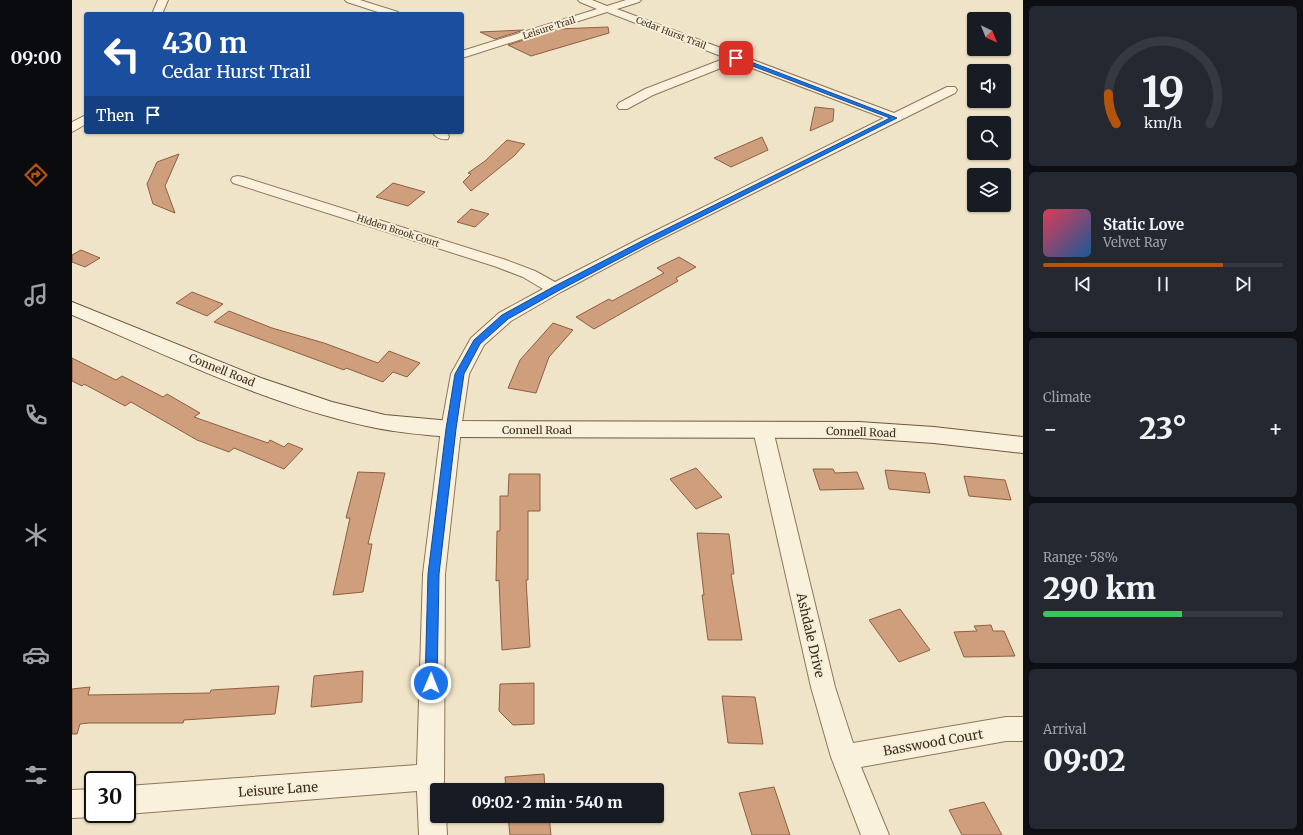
<!DOCTYPE html>
<html lang="en">
<head>
<meta charset="utf-8">
<style>
  body { margin:0; font-family:Merriweather,serif; background:#242831; color:#f1f3f6; height:100vh; display:flex; flex-direction:column; font-size:15px; white-space:nowrap }
  * { box-sizing:border-box; margin:0 }
  p { font-size:13px; color:#9ea1a6 }
  .icon { flex:none; width:22px; height:22px; fill:none; stroke:currentColor; stroke-width:2; stroke-linecap:round; stroke-linejoin:round }
  .map { position:relative; flex:1; overflow:hidden }
  .drawer { display:flex; flex-direction:column; gap:6px; padding:6px; background:#0d0f14; width:280px }
  .drawer>* { flex:none }
  .top-card { position:absolute; left:12px; top:12px; width:380px; height:122px; border-radius:4px; box-shadow:0 1px 3px #0004; background:#1a4fa0; color:#fff; overflow:hidden }
  .needle { width:26px; rotate:137deg }
  .buttons { position:absolute; left:895px; top:12px; display:grid; gap:8px }
  .buttons a { display:grid; place-items:center; width:44px; height:44px; border-radius:4px; background:#171b24; box-shadow:0 1px 3px #0004; font-size:20px }
  .speed { position:absolute; left:12px; top:771px; display:flex; gap:8px; font-size:20px; font-weight:700; text-align:center }
  .speed>* { display:grid; place-content:center; width:52px; height:52px; border-radius:50%; background:#171b24; box-shadow:0 1px 3px #0004; line-height:1 }
  .speed .limit { border:2px solid #111; border-radius:6px; background:#fff; color:#111 }
  .pin { position:absolute; display:grid; place-items:center; width:34px; height:34px; color:#fff; margin:-17px; border-radius:8px; box-shadow:0 2px 6px #0006 }
  .me { position:absolute; width:44px; margin:-22px; rotate:1deg; stroke-linejoin:round; filter:drop-shadow(0 0 3px #0008) }
  .turn { display:flex; align-items:center; gap:14px; height:84px; padding:0 12px; font-size:18px }
  .turn .icon { width:52px; height:52px; stroke-width:2.5 }
  .turn b { display:block; font-size:28px; line-height:34px }
  .then { display:flex; align-items:center; height:38px; padding:0 12px; background:#0003; gap:8px; font-size:15px }
  .big { font-size:30px; font-weight:800; line-height:1.1 }
  .drawer .tile { flex:1; display:flex; flex-direction:column; justify-content:center; gap:6px; min-width:0; padding:0 14px; border-radius:6px; background:#242831 }
  .drawer .dial { align-items:center; gap:0 }
  .dial svg { height:104px; overflow:visible; fill:none; stroke:#363941; stroke-width:7; stroke-linecap:round; text-anchor:middle }
  .dial text { fill:#f1f3f6; stroke:none }
  .song { display:flex; align-items:center; gap:12px }
  .cover { width:48px; height:48px; border-radius:6px; background:linear-gradient(135deg,hsl(350 70% 55%),hsl(210 70% 35%)) }
  .played { height:4px; border-radius:2px; background:linear-gradient(90deg,#b45309 75%,#363941 75%) }
  .keys { display:flex; justify-content:space-around; direction:ltr }
  .heat { display:flex; justify-content:space-between; align-items:center; font-size:22px; direction:ltr }
  .charge { height:6px; border-radius:3px; background:linear-gradient(90deg,#34c759 58%,#363941 0) }
  .trip { position:absolute; left:358px; top:783px; width:234px; height:40px; border-radius:4px; background:#171b24; box-shadow:0 1px 3px #0004; font-weight:800; line-height:40px; text-align:center }
  main { display:flex; flex:1; min-height:0 }
  .menu { display:flex; flex-direction:column; width:72px; justify-content:space-around; align-items:center; background:#090b0e; color:#9ea1a6 }
  .menu .icon { width:28px; height:28px }
  .menu .selected { color:#b45309 }
  .menu b { font-size:18px; color:#f1f3f6 }
  .map>svg:first-child { display:block }
</style>
</head>
<body>
<main>
<nav class="menu">
<b>09:00</b>
<svg class="icon selected" aria-label="directions" viewBox="0 0 24 24"><path d="M12 3l9 9-9 9-9-9zM9 14v-3h6M13 9l2 2-2 2"/></svg>
<svg class="icon" aria-label="music" viewBox="0 0 24 24"><path d="M9 18V5l10-2v13"/><circle cx="6" cy="18" r="3"/><circle cx="16" cy="16" r="3"/></svg>
<svg class="icon" aria-label="phone" viewBox="0 0 24 24"><path d="M5 4h4l2 5-3 2q2 4 5 5l2-3 5 2v4C11 20 4 13 5 4z"/></svg>
<svg class="icon" aria-label="climate" viewBox="0 0 24 24"><path d="M12 3v18M4 7l16 10M4 17L20 7"/></svg>
<svg class="icon" aria-label="car" viewBox="0 0 24 24"><path d="M5 17H2v-5l4-1 3-4h7l3 4 3 1v5h-3M9 17h6M6 11h13"/><circle cx="7" cy="17" r="2"/><circle cx="17" cy="17" r="2"/></svg>
<svg class="icon" aria-label="filters" viewBox="0 0 24 24"><path d="M4 7h16M4 17h16"/><circle cx="9" cy="7" r="2"/><circle cx="15" cy="17" r="2"/></svg>
</nav>
<div class="map">
<svg width="951" height="835" viewBox="0 0 951 835">
  <rect width="100%" height="100%" fill="#f0e4c8"/>
  <path fill="#cf9f7d" stroke="#8d5f41" d="M 536,27 L 537,33 L 459,56 L 436,45 L 486,29 Z
    M 452,30 L 423,39 L 408,32 Z
    M 743,107 L 762,109 L 761,121 L 738,131 Z
    M 690,137 L 696,150 L 659,167 L 642,158 Z
    M 435,140 L 453,144 L 442,156 L 399,191 L 391,182 L 399,174 L 396,173 L 413,161 Z
    M 107,154 L 93,186 L 103,213 L 81,204 L 75,184 L 85,162 Z
    M 321,183 L 353,192 L 336,206 L 304,197 Z
    M 399,209 L 417,214 L 403,227 L 385,222 Z
    M 9,250 L 28,258 L 13,267 L 0,262 L 0,255 Z
    M 607,257 L 624,267 L 604,278 L 606,281 L 522,329 L 504,317 L 537,299 L 540,301 L 592,273 L 585,268 Z
    M 120,292 L 151,304 L 135,316 L 104,303 Z
    M 157,311 L 200,328 L 252,343 L 306,363 L 317,351 L 348,363 L 335,377 L 321,372 L 311,382 L 274,368 L 272,370 L 142,322 Z
    M 481,323 L 501,330 L 477,357 L 464,393 L 436,388 L 448,360 Z
    M 0,358 L 44,380 L 50,376 L 91,397 L 95,394 L 128,413 L 122,417 L 196,443 L 198,440 L 212,447 L 216,443 L 231,449 L 212,469 L 162,448 L 157,452 L 125,440 L 59,402 L 53,406 L 12,384 L 10,386 L 0,381 Z
    M 624,468 L 650,497 L 624,509 L 598,479 Z
    M 741,469 L 761,469 L 763,473 L 785,472 L 792,489 L 748,490 Z
    M 813,470 L 853,473 L 858,493 L 817,489 Z
    M 286,472 L 313,473 L 296,544 L 300,544 L 291,592 L 261,595 L 278,518 L 274,518 Z
    M 437,474 L 468,474 L 468,511 L 456,511 L 456,580 L 454,580 L 458,647 L 430,650 L 427,580 L 424,581 L 425,531 L 428,531 L 428,496 L 436,496 Z
    M 892,476 L 933,480 L 939,500 L 897,496 Z
    M 625,533 L 657,534 L 662,574 L 659,574 L 670,640 L 636,640 L 630,595 L 632,595 Z
    M 828,609 L 858,650 L 827,662 L 797,620 Z
    M 919,625 L 921,631 L 932,631 L 943,656 L 892,657 L 882,632 L 905,631 L 902,626 Z
    M 291,671 L 290,702 L 239,707 L 242,676 Z
    M 462,683 L 462,724 L 441,725 L 427,711 L 428,684 Z
    M 207,686 L 203,714 L 112,720 L 111,723 L 17,723 L 8,724 L 5,734 L 0,734 L 0,689 L 18,687 L 16,695 L 138,693 L 139,690 Z
    M 650,696 L 683,697 L 691,744 L 656,743 Z
    M 472,774 L 473,790 L 434,790 L 433,777 Z
    M 702,787 L 718,835 L 680,835 L 667,793 Z
    M 912,802 L 930,835 L 890,835 L 877,810 Z
    M 436,816 L 477,816 L 479,835 L 438,835 Z"/>
  <g fill="none" stroke-linecap="round" stroke-linejoin="round">
    <defs>
      <path id="street" d="M 86,0 L 96,0 L 90,14 L 80,14 Z
        M 273,0 L 288,0 L 326,12 L 327,14 L 312,14 L 275,2 Z
        M 506,0 L 520,0 L 535,6 L 554,0 L 569,0 L 567,2 L 545,9 L 822,113 L 875,87 L 883,87 L 885,90 L 883,93 L 579,244 L 489,292 L 439,321 L 412,345 L 397,374 L 389,429 L 373,574 L 372,790 L 365,790 L 365,816 L 374,816 L 375,835 L 347,835 L 345,791 L 55,814 L 55,786 L 345,765 L 351,574 L 369,429 L 379,374 L 399,338 L 427,313 L 471,289 L 451,277 L 422,266 L 161,183 L 159,180 L 161,177 L 166,176 L 171,177 L 434,260 L 463,271 L 483,282 L 569,238 L 812,118 L 664,62 L 581,95 L 555,109 L 547,109 L 545,106 L 547,103 L 573,89 L 654,58 L 535,12 L 390,58 L 390,51 L 525,9 L 508,2 Z
        M 14,115 L 14,124 L 0,132 L 0,122 Z
        M 360,132 L 374,132 L 377,136 L 376,139 C 369,140 364,138 360,132 Z
        M 691,423 L 698,425 L 701,430 L 763,687 L 781,743 L 934,717 L 951,717 L 951,741 L 934,741 L 789,767 L 817,835 L 789,835 L 759,757 L 739,687 L 681,430 L 684,425 Z
        M 21,789 L 21,814 L 28,814 L 21,817 L 0,818 L 0,790 Z"/>
      <path id="secondary" d="M 0,302 L 189,378 L 260,402 L 313,415 L 379,421 L 787,422 L 862,427 L 951,437 L 951,453 L 862,443 L 787,438 L 379,437 C 354,435 329,433 304,428 C 199,407 98,356 0,315 Z"/>
    </defs>
    <use href="#street" stroke="#8d765c" stroke-width="2"/>
    <use href="#secondary" stroke="#6f573f" stroke-width="2"/>
    <use href="#street" fill="#faf1dc" fill-rule="evenodd"/>
    <use href="#secondary" fill="#faf1dc" fill-rule="evenodd"/>
  </g>
  <path fill="#1a73e8" stroke="#114b97" d="M 662,57 L 666,57 L 825,118 L 577,243 L 486,291 L 436,319 L 408,344 L 392,374 L 384,429 L 367,574 L 365,683 L 364,687 L 359,689 L 355,687 L 353,683 L 356,574 L 374,429 L 383,374 L 402,340 L 430,315 L 481,287 L 572,240 L 818,118 L 662,59 Z"/>
  <g text-anchor="middle" stroke-width="4" stroke-linejoin="round" paint-order="stroke">
    <g font-size="9" fill="#3d2e20" stroke="#f7eed8">
      <text transform="translate(477 28) rotate(-18)" y="3">Leisure Trail</text>
      <text transform="translate(599 33) rotate(21)" y="3">Cedar Hurst Trail</text>
      <text transform="translate(326 231) rotate(18)" y="3">Hidden Brook Court</text>
    </g>
    <g font-size="11" fill="#3d2e20" stroke="#f7eed8">
      <text transform="translate(150 370) rotate(22)" y="4">Connell Road</text>
      <text x="465" y="434">Connell Road</text>
      <text transform="translate(789 432) rotate(2)" y="4">Connell Road</text>
    </g>
    <g font-size="13" fill="#3d2e20" stroke="#f7eed8">
      <text transform="translate(739 635) rotate(77)" y="5">Ashdale Drive</text>
      <text transform="translate(861 742) rotate(-10)" y="5">Basswood Court</text>
      <text transform="translate(206 789) rotate(-4)" y="5">Leisure Lane</text>
    </g>
  </g>
</svg>
<div class="buttons">
<a><svg class="needle" viewBox="-14 -14 28 28"><path d="M0-13l5 13h-10z" fill="#e53935"/><path d="M0 13l5-13h-10z" fill="#9ea1a6"/></svg></a>
<a><svg class="icon" aria-label="sound" viewBox="0 0 24 24"><path d="M4 9h4l5-4v14l-5-4H4zM17 9q2 3 0 6"/></svg></a>
<a><svg class="icon" aria-label="search" viewBox="0 0 24 24"><circle cx="10" cy="10" r="6"/><path d="M15 15l6 6"/></svg></a>
<a><svg class="icon" aria-label="layers" viewBox="0 0 24 24"><path d="M12 4l9 5-9 5-9-5zM3 14l9 5 9-5"/></svg></a>
</div>
<div class="speed"><div class="limit">30</div></div>
<div class="pin" style="left:664px;top:58px;background:#d93025"><svg class="icon" aria-label="arrive" viewBox="0 0 24 24"><path d="M6 21V4h12l-3 4 3 4H6"/></svg></div>
<svg class="me" style="left:359px;top:683px" viewBox="-20 -20 40 40"><circle r="17" fill="#1a73e8" stroke="#fff" stroke-width="3"/><path d="M0-11L8 9 0 5-8 9z" fill="#fff"/></svg>
<div class="trip">09:02 · 2 min · 540 m</div>
<div class="top-card">
<div class="turn"><svg class="icon" aria-label="left" viewBox="0 0 24 24"><path d="M17 20v-9H6M10 6l-5 5 5 5"/></svg><div><b>430 m</b>Cedar Hurst Trail</div></div>
<div class="then">Then<svg class="icon" aria-label="arrive" viewBox="0 0 24 24"><path d="M6 21V4h12l-3 4 3 4H6"/></svg></div>
</div>
</div>
<section class="drawer">
<div class="tile dial"><svg viewBox="0 0 100 80">
<path d="M14 69A42 42 0 1 1 86 69"/>
<path d="M14 69A42 42 0 0 1 8 46" stroke="#b45309"/>
<text x="50" y="56" font-size="32" font-weight="700">19</text>
<text x="50" y="72" font-size="11">km/h</text>
</svg></div>
<div class="tile">
<div class="song"><i class="cover"></i><div><b>Static Love</b><p>Velvet Ray</p></div></div>
<div class="played"></div>
<div class="keys"><svg class="icon" aria-label="previous" viewBox="0 0 24 24"><path d="M18 5L8 12l10 7zM5 5v14"/></svg><svg class="icon" aria-label="pause" viewBox="0 0 24 24"><path d="M8 5v14M16 5v14"/></svg><svg class="icon" aria-label="next" viewBox="0 0 24 24"><path d="M6 5l10 7-10 7zM19 5v14"/></svg></div>
</div>
<div class="tile"><p>Climate</p>
<div class="heat"><a>−</a><b class="big">23°</b><a>+</a></div>
</div>
<div class="tile"><p>Range · 58%</p><b class="big">290 km</b><div class="charge"></div></div>
<div class="tile"><p>Arrival</p><b class="big">09:02</b></div>
</section>
</main>
</body>
</html>
